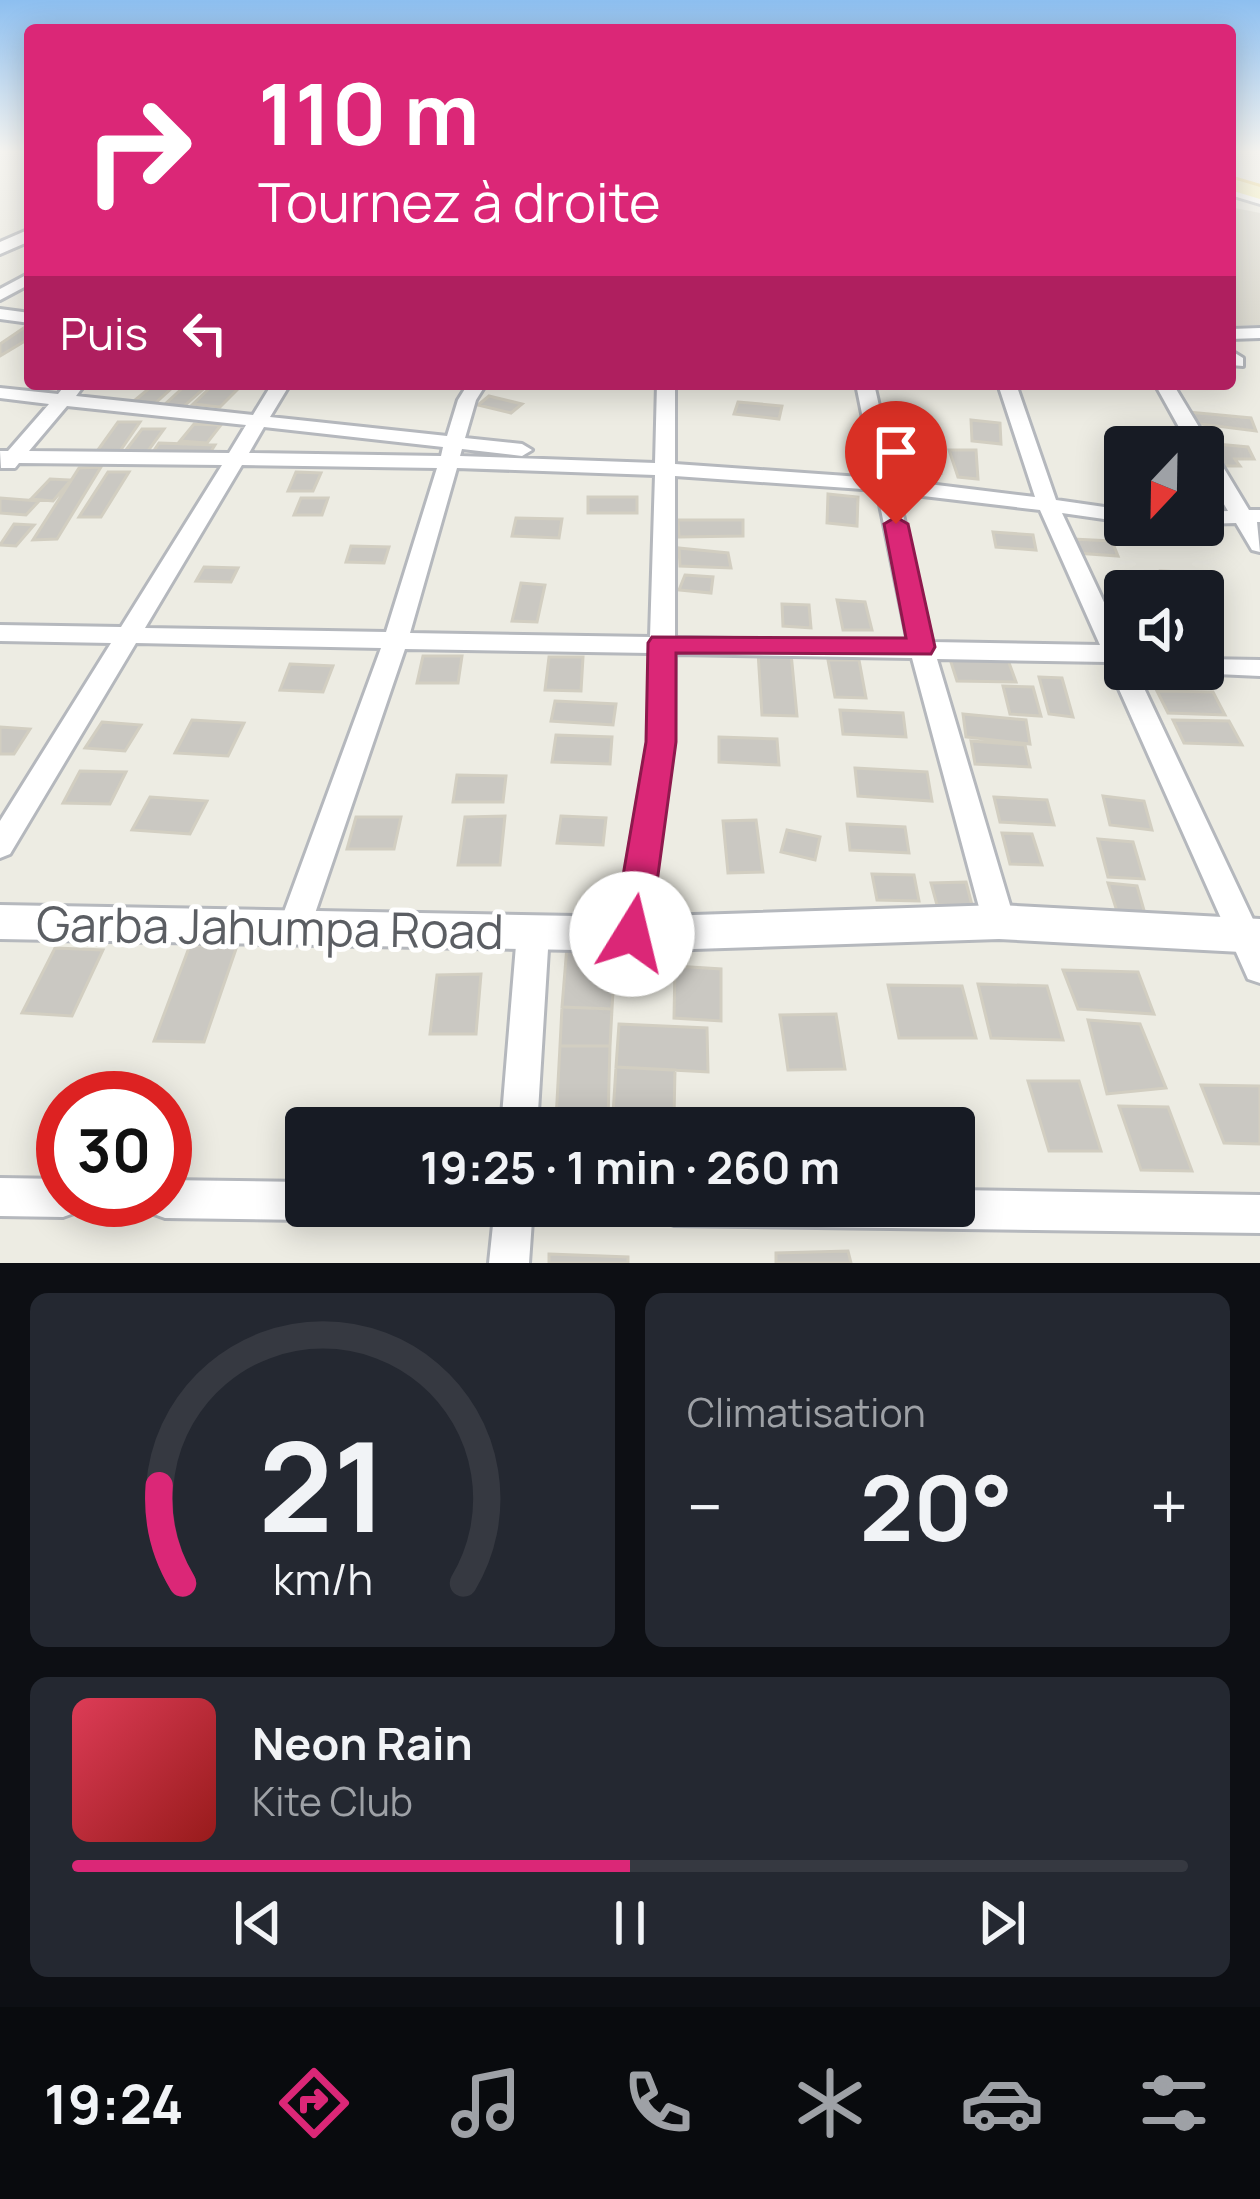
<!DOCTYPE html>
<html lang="fr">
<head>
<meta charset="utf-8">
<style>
  body { margin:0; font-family:Manrope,sans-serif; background:#242831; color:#f1f3f6; height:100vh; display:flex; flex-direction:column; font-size:45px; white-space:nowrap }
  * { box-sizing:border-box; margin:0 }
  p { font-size:39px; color:#9ea1a6 }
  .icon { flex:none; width:66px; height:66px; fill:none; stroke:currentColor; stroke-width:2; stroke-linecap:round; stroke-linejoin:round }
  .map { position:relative; height:1263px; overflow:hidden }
  .details { display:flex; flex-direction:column; gap:30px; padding:30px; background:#0d0f14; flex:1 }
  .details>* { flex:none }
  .banner { position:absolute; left:24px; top:24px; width:1212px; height:366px; border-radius:12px; box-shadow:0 6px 30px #0003; background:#db2777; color:#fff; overflow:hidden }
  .needle { width:78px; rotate:202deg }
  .fabs { position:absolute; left:1104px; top:426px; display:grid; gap:24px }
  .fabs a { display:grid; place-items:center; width:120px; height:120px; border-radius:12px; background:#171b24; box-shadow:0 6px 30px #0003; font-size:60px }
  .speed { position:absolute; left:36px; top:1071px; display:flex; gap:24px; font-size:60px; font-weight:700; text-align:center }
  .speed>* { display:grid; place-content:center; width:156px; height:156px; border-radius:50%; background:#171b24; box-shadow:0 6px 30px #0003; line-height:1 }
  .speed .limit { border:18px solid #d22; background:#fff; color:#111 }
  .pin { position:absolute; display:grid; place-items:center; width:102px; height:102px; color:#fff; margin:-123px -51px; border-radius:50% 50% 50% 0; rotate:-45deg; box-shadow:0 0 12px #0007 }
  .pin .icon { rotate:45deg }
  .me { position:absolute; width:132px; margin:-66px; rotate:9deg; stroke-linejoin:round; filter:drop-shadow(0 0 9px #0008) }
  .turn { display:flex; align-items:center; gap:42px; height:252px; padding:0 36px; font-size:54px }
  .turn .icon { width:156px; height:156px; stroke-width:2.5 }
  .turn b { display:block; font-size:84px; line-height:102px }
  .then { display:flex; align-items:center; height:114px; padding:0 36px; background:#0003; gap:24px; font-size:45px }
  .big { font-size:90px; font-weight:700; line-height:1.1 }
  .details .widget { flex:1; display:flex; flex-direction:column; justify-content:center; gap:18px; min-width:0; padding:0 42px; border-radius:18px; background:#242831 }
  .details .dial { align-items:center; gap:0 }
  .dial svg { height:312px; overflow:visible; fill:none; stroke:#363941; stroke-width:7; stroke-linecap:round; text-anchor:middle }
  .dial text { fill:#f1f3f6; stroke:none }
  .song { display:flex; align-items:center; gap:36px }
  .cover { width:144px; height:144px; border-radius:18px; background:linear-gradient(135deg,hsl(350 70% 55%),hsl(0 70% 35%)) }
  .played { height:12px; border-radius:6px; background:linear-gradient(90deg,#db2777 50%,#363941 50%) }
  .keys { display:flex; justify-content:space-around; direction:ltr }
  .heat { display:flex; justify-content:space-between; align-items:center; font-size:66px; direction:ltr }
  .details .tiles { flex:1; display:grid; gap:30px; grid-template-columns:1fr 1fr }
  .widget:last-child { grid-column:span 2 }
  .trip { position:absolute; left:285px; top:1107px; width:690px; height:120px; border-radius:12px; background:#171b24; box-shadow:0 6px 30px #0003; font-weight:700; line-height:120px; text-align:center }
  .tabs { display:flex; height:192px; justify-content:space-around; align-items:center; background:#090b0e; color:#9ea1a6 }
  .tabs .icon { width:84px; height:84px }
  .tabs .current { color:#db2777 }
  .tabs b { font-size:54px; color:#f1f3f6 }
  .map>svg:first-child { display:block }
</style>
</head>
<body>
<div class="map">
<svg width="1260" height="1263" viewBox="0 0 1260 1263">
  <rect width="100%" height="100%" fill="#edece3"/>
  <path fill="#dddbd1" d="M 1230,207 L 1260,213 L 1260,325 L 1230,326 Z"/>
  <path fill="#cac8c2" stroke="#d2cec1" stroke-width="3" d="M 28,325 L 30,338 L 0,356 L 0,344 Z
    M 187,384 L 209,384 L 183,407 L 164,405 Z
    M 214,384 L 240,387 L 220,407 L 193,404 Z
    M 152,386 L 172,388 L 150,408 L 129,405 Z
    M 489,396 L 522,404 L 511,413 L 478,405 Z
    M 738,402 L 782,406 L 779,419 L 734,414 Z
    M 1188,412 L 1251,418 L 1256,431 L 1192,423 Z
    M 971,420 L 1000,423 L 1001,444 L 972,441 Z
    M 118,422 L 140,422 L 118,454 L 95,454 Z
    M 194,424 L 221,425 L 207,443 L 180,441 Z
    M 142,429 L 164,429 L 145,455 L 123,454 Z
    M 159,443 L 215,445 L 208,456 L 151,455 Z
    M 1206,443 L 1248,447 L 1254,459 L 1235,459 L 1240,466 L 1220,466 Z
    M 949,450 L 976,450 L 978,479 L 958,477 Z
    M 916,453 L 937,456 L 941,473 L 919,471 Z
    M 101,467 L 57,539 L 33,540 L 79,468 Z
    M 108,472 L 129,472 L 101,517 L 79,517 Z
    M 296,472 L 321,473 L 313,491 L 288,491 Z
    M 50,479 L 71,480 L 53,501 L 31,499 Z
    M 828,494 L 858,497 L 857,526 L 827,523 Z
    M 588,497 L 637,497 L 637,513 L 588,513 Z
    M 0,498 L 39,501 L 26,515 L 0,513 Z
    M 301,498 L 328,498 L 322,515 L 294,515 Z
    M 516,518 L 562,519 L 559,538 L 512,536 Z
    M 678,520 L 743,520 L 743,536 L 679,537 Z
    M 14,524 L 34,525 L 16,546 L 0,545 Z
    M 993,532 L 1033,535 L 1036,550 L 996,547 Z
    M 1072,539 L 1112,541 L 1118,556 L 1076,553 Z
    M 351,546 L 389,547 L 384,563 L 346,562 Z
    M 679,548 L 728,553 L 731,568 L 680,566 Z
    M 204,567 L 238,568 L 231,582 L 196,581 Z
    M 1161,571 L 1181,572 L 1190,591 L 1170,591 Z
    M 685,575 L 713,577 L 711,593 L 679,590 Z
    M 521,583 L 545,585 L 537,622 L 512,621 Z
    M 837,600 L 865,602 L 872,630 L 843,630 Z
    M 782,604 L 809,605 L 811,628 L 783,626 Z
    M 758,652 L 791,653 L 797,716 L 762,715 Z
    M 423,656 L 462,656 L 458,683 L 417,683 Z
    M 549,657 L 583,657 L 581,691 L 545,690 Z
    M 950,659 L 1008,660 L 1016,682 L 957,681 Z
    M 828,660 L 859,660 L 866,698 L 835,697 Z
    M 290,664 L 333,666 L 323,692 L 280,690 Z
    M 1039,677 L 1062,678 L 1073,717 L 1049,714 Z
    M 1003,686 L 1033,687 L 1041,716 L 1010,714 Z
    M 1157,691 L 1213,692 L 1225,715 L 1168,713 Z
    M 555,701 L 616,704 L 613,725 L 551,721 Z
    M 840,710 L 903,713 L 906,737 L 843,734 Z
    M 963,714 L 1026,720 L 1030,744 L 966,737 Z
    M 192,720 L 244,723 L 228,756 L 175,753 Z
    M 1173,720 L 1229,721 L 1242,745 L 1184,743 Z
    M 102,722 L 141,725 L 125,751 L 85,748 Z
    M 0,727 L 30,729 L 14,754 L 0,754 Z
    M 556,735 L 612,737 L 610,764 L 552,762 Z
    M 719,737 L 777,739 L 779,765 L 719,762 Z
    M 971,741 L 1025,745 L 1030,767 L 975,764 Z
    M 855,768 L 927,772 L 932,801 L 858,796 Z
    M 80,771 L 126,772 L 110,804 L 63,803 Z
    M 457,775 L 506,776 L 503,802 L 453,802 Z
    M 1103,796 L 1144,801 L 1152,830 L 1110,825 Z
    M 150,797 L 207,801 L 190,834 L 132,830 Z
    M 994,797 L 1047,800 L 1054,825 L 1000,822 Z
    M 505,816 L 500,865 L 458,865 L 465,817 Z
    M 561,816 L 606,818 L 603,845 L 557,843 Z
    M 356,817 L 401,817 L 394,849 L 347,849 Z
    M 756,820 L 763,872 L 728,873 L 723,821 Z
    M 847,824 L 905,827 L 909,853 L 850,850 Z
    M 787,830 L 820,837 L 815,860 L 781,852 Z
    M 1002,833 L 1032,834 L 1042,865 L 1010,864 Z
    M 1098,839 L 1133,842 L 1144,879 L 1108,877 Z
    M 872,874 L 914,875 L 919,901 L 877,900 Z
    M 966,882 L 972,905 L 937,905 L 931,883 Z
    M 1108,883 L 1137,886 L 1149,928 L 1121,924 Z
    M 190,945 L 237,946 L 204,1042 L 154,1041 Z
    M 567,946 L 648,948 L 647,974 L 614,973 L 612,1009 L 562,1007 Z
    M 55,948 L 103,950 L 72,1016 L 22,1013 Z
    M 675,966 L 721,969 L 721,1021 L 674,1018 Z
    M 1063,970 L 1138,972 L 1154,1014 L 1078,1009 Z
    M 481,974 L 476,1034 L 430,1034 L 437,975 Z
    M 978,984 L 1047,986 L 1063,1040 L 991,1038 Z
    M 888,985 L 962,986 L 976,1038 L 899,1038 Z
    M 562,1007 L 612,1009 L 610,1046 L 560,1046 Z
    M 836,1014 L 845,1069 L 788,1070 L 780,1015 Z
    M 1088,1020 L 1140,1024 L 1166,1088 L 1107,1094 Z
    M 619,1024 L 707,1028 L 708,1072 L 616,1067 Z
    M 560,1046 L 610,1046 L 608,1120 L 556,1120 Z
    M 616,1067 L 675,1070 L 674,1117 L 613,1114 Z
    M 1028,1081 L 1079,1081 L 1101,1151 L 1049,1151 Z
    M 1201,1085 L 1260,1086 L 1260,1144 L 1224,1143 Z
    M 1119,1106 L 1168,1107 L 1192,1171 L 1141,1170 Z
    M 613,1114 L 664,1116 L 664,1128 L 613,1128 Z
    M 848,1251 L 851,1263 L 776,1263 L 776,1253 Z
    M 549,1254 L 628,1257 L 628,1263 L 549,1263 Z"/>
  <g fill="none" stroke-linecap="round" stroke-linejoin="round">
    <defs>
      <path id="minor" d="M 1230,187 L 1260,196 L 1260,204 L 1230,195 Z
        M 30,273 L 30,284 L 0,300 L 0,289 Z
        M 0,309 L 30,313 L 30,323 L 0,319 Z
        M 1260,328 L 1260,338 L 1230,339 L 1230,329 Z
        M 1230,350 L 1243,358 L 1243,366 L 1230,365 Z
        M 66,384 L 85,384 L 76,396 L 253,415 L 272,384 L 290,384 L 270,417 L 447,436 L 458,400 L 468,384 L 486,384 L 476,400 L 465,438 L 522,444 L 532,450 L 522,456 L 462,449 L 460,456 L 655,463 L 657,384 L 675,384 L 675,464 L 875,478 L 856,384 L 874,384 L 896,480 L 1035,497 L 998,384 L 1016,384 L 1056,500 L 1125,510 L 1125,522 L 1062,513 L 1125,647 L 1125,669 L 1135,669 L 1260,934 L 1260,983 L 1248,979 L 1107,662 L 937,659 L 1015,922 L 1010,932 L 999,935 L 988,932 L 983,922 L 912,658 L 675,654 L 674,742 L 647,934 L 642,944 L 631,948 L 620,944 L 615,934 L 648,742 L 650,653 L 405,649 L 309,931 L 304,941 L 293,945 L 282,941 L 277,931 L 381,648 L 136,643 L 10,854 L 0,858 L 0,821 L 111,643 L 0,641 L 0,625 L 121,627 L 222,465 L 19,463 L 15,468 L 1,468 L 0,451 L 8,451 L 49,404 L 0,398 L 0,388 L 58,394 ZM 67,406 L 246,425 L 229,453 L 29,451 ZM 264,427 L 443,447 L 441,456 L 249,453 ZM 242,465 L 437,468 L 386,632 L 145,628 ZM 457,468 L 655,475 L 650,637 L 410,633 ZM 675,476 L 877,490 L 908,642 L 675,638 ZM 898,493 L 1040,510 L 1100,645 L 932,642 Z
        M 1155,384 L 1173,384 L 1249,510 L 1260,510 L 1260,522 L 1257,522 L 1260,552 L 1252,550 L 1236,523 L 1203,524 L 1203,512 L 1228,511 L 1203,469 L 1203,447 L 1190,447 Z
        M 1203,659 L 1260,660 L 1260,676 L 1194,673 L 1192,669 L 1203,669 Z
        M 533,919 L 544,923 L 549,933 L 537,1128 L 501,1128 L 517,933 L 522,923 Z
        M 0,1178 L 63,1179 L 63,1200 L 81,1200 L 77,1212 L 63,1217 L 0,1216 Z
        M 165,1180 L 306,1182 L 306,1206 L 323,1206 L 320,1215 L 306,1220 L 165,1218 L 151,1213 L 146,1200 L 165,1200 Z
        M 954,1190 L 1260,1195 L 1260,1233 L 674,1225 L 660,1220 L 655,1206 L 954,1206 Z
        M 495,1206 L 533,1206 L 529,1263 L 489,1263 Z"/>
      <path id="tertiary" d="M 30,229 L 30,241 L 0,254 L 0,242 Z
        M 0,905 L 631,917 L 999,905 L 1260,919 L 1260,953 L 999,939 L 631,951 L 0,939 Z"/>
      <path id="primary" d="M 1230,178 L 1260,187 L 1260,199 L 1230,190 Z"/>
    </defs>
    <use href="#minor" stroke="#b5b8bd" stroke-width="6"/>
    <use href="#tertiary" stroke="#b5b8bd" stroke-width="6"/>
    <use href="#primary" stroke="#edcd5d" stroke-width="6"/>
    <use href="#minor" fill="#fff" fill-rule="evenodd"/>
    <use href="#tertiary" fill="#fff" fill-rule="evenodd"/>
    <use href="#primary" fill="#fcf4a9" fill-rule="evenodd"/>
  </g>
  <linearGradient id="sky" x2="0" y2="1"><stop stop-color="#8dbff0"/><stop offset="0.46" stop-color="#f7f6f2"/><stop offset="1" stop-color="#f7f6f2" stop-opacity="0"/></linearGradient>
  <rect width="1260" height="330" fill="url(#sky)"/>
  <path fill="#db2777" stroke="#8e194d" stroke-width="3" d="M 896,517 L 908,524 L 935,647 L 931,654 L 676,653 L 676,742 L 650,934 L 644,945 L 632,949 L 619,945 L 613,934 L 646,742 L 648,643 L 652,637 L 906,638 L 884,524 Z"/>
  <g text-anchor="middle" stroke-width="10" stroke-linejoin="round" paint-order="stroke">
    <g font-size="48" fill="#5b5e63" stroke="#fff">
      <text transform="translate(270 928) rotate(1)" y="17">Garba Jahumpa Road</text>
    </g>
  </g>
</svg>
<div class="fabs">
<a><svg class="needle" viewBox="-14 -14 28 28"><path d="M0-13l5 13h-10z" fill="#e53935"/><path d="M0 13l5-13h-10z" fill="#9ea1a6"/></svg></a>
<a><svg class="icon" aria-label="sound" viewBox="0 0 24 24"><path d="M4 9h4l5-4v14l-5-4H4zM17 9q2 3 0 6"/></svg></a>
</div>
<div class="speed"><div class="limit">30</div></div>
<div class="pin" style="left:896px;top:524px;background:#d93025"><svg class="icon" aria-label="arrive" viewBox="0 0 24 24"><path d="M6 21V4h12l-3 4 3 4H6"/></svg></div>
<svg class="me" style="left:632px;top:934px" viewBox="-20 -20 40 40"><circle r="19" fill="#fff"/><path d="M0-13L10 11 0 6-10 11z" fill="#db2777"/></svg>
<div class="trip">19:25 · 1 min · 260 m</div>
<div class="banner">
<div class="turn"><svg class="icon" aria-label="right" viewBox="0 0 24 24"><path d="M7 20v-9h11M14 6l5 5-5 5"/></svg><div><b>110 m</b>Tournez à droite</div></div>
<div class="then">Puis<svg class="icon" aria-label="left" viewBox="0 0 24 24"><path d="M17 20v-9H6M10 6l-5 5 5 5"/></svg></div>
</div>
</div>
<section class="details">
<div class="tiles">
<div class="widget dial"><svg viewBox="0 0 100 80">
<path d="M14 69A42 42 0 1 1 86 69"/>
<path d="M14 69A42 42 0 0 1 8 44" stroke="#db2777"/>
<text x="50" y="56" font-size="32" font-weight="700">21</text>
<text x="50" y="72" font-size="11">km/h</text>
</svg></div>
<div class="widget"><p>Climatisation</p>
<div class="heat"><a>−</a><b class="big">20°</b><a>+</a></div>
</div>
<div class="widget">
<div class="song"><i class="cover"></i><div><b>Neon Rain</b><p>Kite Club</p></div></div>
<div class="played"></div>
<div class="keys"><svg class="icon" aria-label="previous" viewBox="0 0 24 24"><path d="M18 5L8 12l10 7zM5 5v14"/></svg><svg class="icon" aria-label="pause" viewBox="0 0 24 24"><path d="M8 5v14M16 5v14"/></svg><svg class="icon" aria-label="next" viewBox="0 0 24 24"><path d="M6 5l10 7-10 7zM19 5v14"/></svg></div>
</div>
</div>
</section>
<nav class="tabs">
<b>19:24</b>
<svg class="icon current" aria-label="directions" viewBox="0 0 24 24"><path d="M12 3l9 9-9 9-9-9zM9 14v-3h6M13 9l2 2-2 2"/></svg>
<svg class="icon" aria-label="music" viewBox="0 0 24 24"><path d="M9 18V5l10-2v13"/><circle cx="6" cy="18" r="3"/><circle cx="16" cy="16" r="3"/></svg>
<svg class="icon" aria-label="phone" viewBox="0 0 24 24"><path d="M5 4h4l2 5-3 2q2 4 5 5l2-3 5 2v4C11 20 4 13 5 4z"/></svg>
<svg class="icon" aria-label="climate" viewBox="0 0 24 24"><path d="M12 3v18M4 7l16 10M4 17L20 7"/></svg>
<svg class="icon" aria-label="car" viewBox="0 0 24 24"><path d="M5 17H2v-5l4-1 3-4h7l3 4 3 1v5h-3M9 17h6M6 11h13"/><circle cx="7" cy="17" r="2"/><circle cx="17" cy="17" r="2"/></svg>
<svg class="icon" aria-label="filters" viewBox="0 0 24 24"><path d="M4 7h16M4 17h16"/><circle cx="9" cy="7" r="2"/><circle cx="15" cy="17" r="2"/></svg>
</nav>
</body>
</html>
